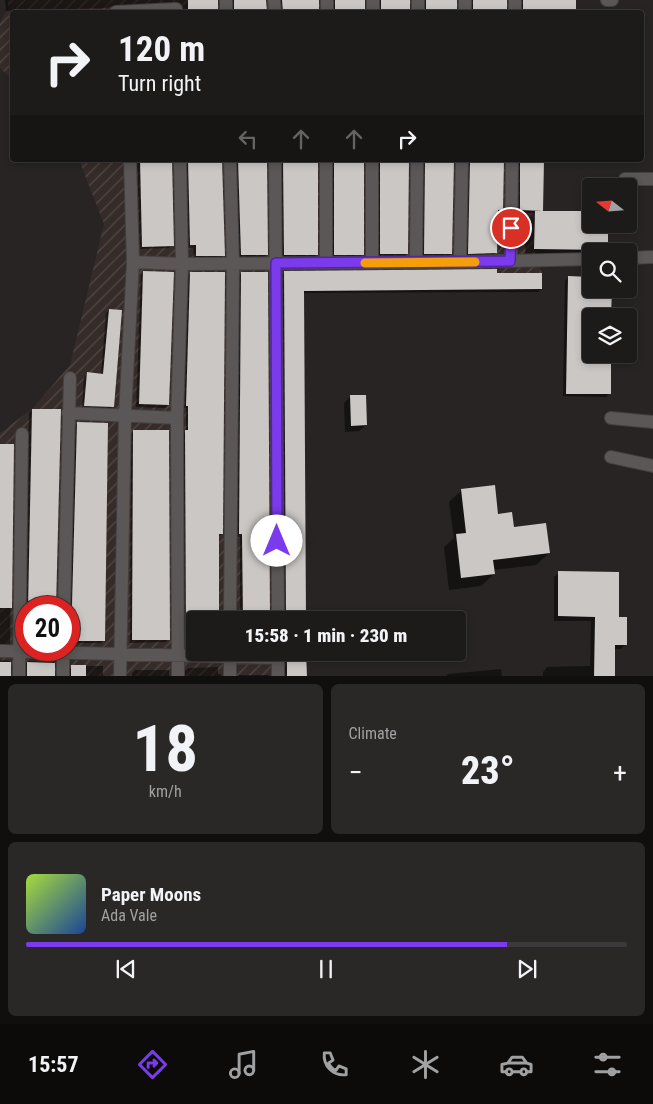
<!DOCTYPE html>
<html lang="en">
<head>
<meta charset="utf-8">
<style>
  body { margin:0; font-family:"Roboto Condensed",sans-serif; background:#2a2827; color:#f1f3f6; height:100vh; display:flex; flex-direction:column; font-size:19px; white-space:nowrap }
  * { box-sizing:border-box; margin:0 }
  p { font-size:16px; color:#a0a1a2 }
  .icon { flex:none; width:28px; height:28px; fill:none; stroke:currentColor; stroke-width:2; stroke-linecap:round; stroke-linejoin:round }
  .map { position:relative; height:676px; overflow:hidden }
  .side { display:flex; flex-direction:column; gap:8px; padding:8px; background:#100f0e; flex:1 }
  .side>* { flex:none }
  .guide { position:absolute; left:10px; top:10px; width:634px; height:152px; border-radius:5px; box-shadow:0 2px 8px #0003,0 0 0 1px #3b3939; background:#1d1b1a; color:#f1f3f6; overflow:hidden }
  .needle { width:32px; rotate:287deg }
  .buttons { position:absolute; left:582px; top:178px; display:grid; gap:10px }
  .buttons a { display:grid; place-items:center; width:55px; height:55px; border-radius:5px; background:#1d1b1a; box-shadow:0 2px 8px #0003,0 0 0 1px #3b3939; font-size:25px }
  .speed { position:absolute; left:15px; top:596px; display:flex; gap:10px; font-size:25px; font-weight:700; text-align:center }
  .speed>* { display:grid; place-content:center; width:65px; height:65px; border-radius:50%; background:#1d1b1a; box-shadow:0 2px 8px #0003,0 0 0 1px #3b3939; line-height:1 }
  .speed .limit { border:8px solid #d22; background:#fff; color:#111 }
  .pin { position:absolute; display:grid; place-items:center; width:42px; height:42px; color:#fff; margin:-21px; border:2px solid #fff; border-radius:50%; box-shadow:0 1px 5px #0007 }
  .me { position:absolute; width:55px; margin:-28px; rotate:0deg; stroke-linejoin:round; filter:drop-shadow(0 0 4px #0008) }
  .turn { display:flex; align-items:center; gap:18px; height:105px; padding:0 25px; font-size:22px }
  .turn .icon { width:65px; height:65px; stroke-width:2.5 }
  .turn b { display:block; font-size:35px; line-height:42px }
  .lanes { display:flex; align-items:center; height:48px; padding:0 25px; background:#0003; justify-content:center; gap:25px; direction:ltr }
  .lanes .off { opacity:.35 }
  .big { font-size:38px; font-weight:800; line-height:1.1 }
  .side .widget { flex:1; display:flex; flex-direction:column; justify-content:center; gap:8px; min-width:0; padding:0 18px; border-radius:8px; background:#2a2827 }
  .side .dial { align-items:center; gap:0 }
  .dial b { font-size:65px; line-height:1 }
  .song { display:flex; align-items:center; gap:15px }
  .cover { width:60px; height:60px; border-radius:8px; background:linear-gradient(135deg,hsl(80 70% 55%),hsl(220 70% 35%)) }
  .played { height:5px; border-radius:2px; background:linear-gradient(90deg,#7c3aed 80%,#3b3939 80%) }
  .keys { display:flex; justify-content:space-around; direction:ltr }
  .heat { display:flex; justify-content:space-between; align-items:center; font-size:28px; direction:ltr }
  .side .tiles { flex:1; display:grid; gap:8px; grid-template-columns:1fr 1fr }
  .widget:last-child { grid-column:span 2 }
  .trip { position:absolute; left:186px; top:611px; width:280px; height:50px; border-radius:5px; background:#1d1b1a; box-shadow:0 2px 8px #0003,0 0 0 1px #3b3939; font-weight:800; line-height:50px; text-align:center }
  .dock { display:flex; height:80px; justify-content:space-around; align-items:center; background:#0c0b0a; color:#a0a1a2 }
  .dock .icon { width:35px; height:35px }
  .dock .current { color:#7c3aed }
  .dock b { font-size:22px; color:#f1f3f6 }
  .map>svg:first-child { display:block }
</style>
</head>
<body>
<div class="map">
<svg width="653" height="677" viewBox="0 0 653 677">
  <defs>
    <pattern id="industrial-furrows" width="10" height="10" patternUnits="userSpaceOnUse" patternTransform="scale(1.25)"><rect width="10" height="10" fill="#352b28"/><path d="M-1 1l2-2M0 10L10 0M9 11l2-2" fill="none" stroke="#524946"/></pattern>
  </defs>
  <rect width="100%" height="100%" fill="#272423"/>
  <path fill="url(#industrial-furrows)" fill-rule="evenodd" d="M 8,0 L 525,0 L 525,12 L 12,12 L 12,79 L 0,68 L 0,22 L 8,8 Z
    M 79,160 L 522,160 L 520,210 L 535,211 L 534,249 L 542,273 L 542,289 L 304,291 L 306,620 L 195,620 L 195,652 L 306,653 L 307,676 L 0,677 L 0,433 L 32,409 L 70,365 L 104,224 ZM 26,608 L 69,608 L 69,650 L 26,650 Z"/>
  <path fill="#0007" d="M 5,0 L 217,0 L 218,12 L 181,12 L 172,3 L 112,6 L 107,8 L 6,11 Z
    M 230,0 L 265,0 L 266,12 L 231,12 Z
    M 278,0 L 319,0 L 319,12 L 279,12 Z
    M 331,0 L 365,0 L 365,12 L 332,12 Z
    M 377,0 L 410,0 L 410,12 L 378,12 Z
    M 422,0 L 457,0 L 457,12 L 423,12 Z
    M 469,0 L 507,0 L 507,12 L 470,12 Z
    M 519,0 L 574,0 L 575,12 L 520,12 Z
    M 137,160 L 171,160 L 172,245 L 169,248 L 140,249 Z
    M 184,160 L 221,160 L 223,255 L 220,258 L 194,258 L 193,248 L 187,248 Z
    M 234,160 L 266,160 L 266,255 L 263,258 L 238,258 Z
    M 279,160 L 317,160 L 317,254 L 314,257 L 281,258 Z
    M 330,160 L 363,160 L 363,254 L 360,257 L 332,257 Z
    M 376,160 L 408,160 L 407,254 L 404,257 L 378,257 Z
    M 421,160 L 453,160 L 451,253 L 448,257 L 422,257 Z
    M 466,160 L 503,160 L 502,210 L 497,213 L 496,252 L 493,256 L 466,256 Z
    M 516,160 L 543,160 L 541,210 L 540,212 L 591,213 L 591,224 L 607,224 L 606,250 L 605,251 L 591,251 L 591,259 L 525,258 L 526,222 L 534,213 L 517,213 Z
    M 144,272 L 168,405 L 165,408 L 136,407 L 141,275 Z
    M 190,273 L 221,534 L 218,537 L 218,620 L 195,620 L 195,642 L 184,642 L 183,434 L 186,431 L 186,408 L 183,408 L 187,276 Z
    M 242,273 L 269,620 L 240,620 L 240,537 L 236,537 L 239,276 Z
    M 284,273 L 496,274 L 541,289 L 538,292 L 303,293 L 305,620 L 284,620 L 281,276 Z
    M 568,278 L 591,278 L 591,289 L 611,289 L 610,316 L 591,316 L 591,354 L 610,354 L 609,394 L 606,397 L 563,396 L 565,281 Z
    M 109,310 L 113,406 L 110,409 L 82,408 L 84,377 L 87,374 L 101,375 L 106,313 Z
    M 350,397 L 366,425 L 359,431 L 345,432 L 344,403 Z
    M 32,410 L 55,608 L 26,608 L 25,646 L 29,413 Z
    M 77,423 L 104,640 L 101,643 L 69,643 L 75,426 Z
    M 134,431 L 168,639 L 166,642 L 130,643 L 131,434 Z
    M 0,445 L 12,446 L 10,643 L 7,646 L 0,646 Z
    M 462,490 L 497,515 L 549,553 L 536,565 L 493,570 L 494,574 L 481,586 L 449,590 L 444,547 L 454,538 L 449,502 Z
    M 559,573 L 618,618 L 626,644 L 621,649 L 614,649 L 614,677 L 543,677 L 543,672 L 547,667 L 590,666 L 591,621 L 554,621 L 554,577 Z
    M 285,652 L 305,652 L 305,677 L 285,677 Z
    M 0,660 L 10,661 L 10,677 L 0,677 Z
    M 28,661 L 54,662 L 54,677 L 24,677 L 25,664 Z
    M 72,666 L 103,666 L 103,677 L 68,677 L 69,669 Z
    M 218,667 L 218,674 L 221,674 L 221,677 L 184,677 L 185,671 L 188,668 Z
    M 501,669 L 502,677 L 446,677 L 448,674 Z
    M 135,670 L 169,670 L 169,677 L 132,677 L 132,673 Z
    M 239,675 L 269,675 L 269,677 L 237,677 Z"/>
  <path fill="#cbc7c4" d="M 188,0 L 218,0 L 218,12 L 188,12 Z
    M 234,0 L 266,0 L 267,12 L 234,12 Z
    M 282,0 L 319,0 L 319,12 L 283,12 Z
    M 335,0 L 365,0 L 365,12 L 335,12 Z
    M 381,0 L 410,0 L 410,12 L 381,12 Z
    M 426,0 L 457,0 L 457,12 L 426,12 Z
    M 473,0 L 507,0 L 507,12 L 473,12 Z
    M 523,0 L 576,0 L 576,12 L 523,12 Z
    M 140,160 L 172,160 L 174,246 L 142,247 Z
    M 188,160 L 222,160 L 225,256 L 196,256 L 196,245 L 190,245 Z
    M 238,160 L 267,160 L 268,255 L 241,255 Z
    M 283,160 L 318,160 L 318,255 L 284,255 Z
    M 334,160 L 364,160 L 364,255 L 334,255 Z
    M 380,160 L 409,160 L 408,254 L 380,254 Z
    M 425,160 L 454,160 L 452,254 L 424,254 Z
    M 470,160 L 504,160 L 503,210 L 498,210 L 497,253 L 468,254 Z
    M 520,160 L 544,160 L 543,211 L 520,210 Z
    M 535,211 L 591,211 L 591,224 L 608,224 L 608,250 L 534,249 Z
    M 497,269 L 497,273 L 542,273 L 542,289 L 304,291 L 306,620 L 286,620 L 284,271 Z
    M 143,271 L 174,272 L 169,405 L 139,404 Z
    M 190,272 L 225,272 L 223,534 L 219,534 L 219,620 L 195,620 L 195,640 L 186,640 L 185,430 L 188,430 L 188,406 L 186,406 Z
    M 241,272 L 268,272 L 270,620 L 243,620 L 242,534 L 239,534 Z
    M 568,276 L 591,277 L 591,289 L 612,289 L 611,316 L 591,316 L 591,354 L 611,354 L 611,394 L 566,394 Z
    M 109,309 L 122,310 L 114,407 L 84,406 L 87,372 L 103,374 Z
    M 350,395 L 366,395 L 367,425 L 351,426 Z
    M 32,409 L 61,409 L 56,608 L 28,608 Z
    M 77,422 L 108,423 L 105,641 L 71,641 Z
    M 133,430 L 169,430 L 170,640 L 132,640 Z
    M 0,444 L 14,444 L 12,608 L 0,608 Z
    M 495,485 L 498,514 L 512,512 L 514,527 L 546,523 L 550,553 L 493,560 L 495,574 L 461,578 L 456,534 L 466,533 L 461,489 Z
    M 558,571 L 619,572 L 619,617 L 627,617 L 627,645 L 615,645 L 615,677 L 594,677 L 595,617 L 558,616 Z
    M 287,652 L 306,652 L 307,677 L 287,677 Z
    M 0,662 L 11,662 L 11,677 L 0,677 Z
    M 27,662 L 55,663 L 55,677 L 27,677 Z
    M 71,665 L 86,665 L 86,677 L 71,677 Z"/>
  <g fill="none" stroke-linecap="round" stroke-linejoin="round">
    <defs>
      <path id="minor" d="M 226,0 L 226,12
        M 274,0 L 275,12
        M 607,0 L 612,0
        M 116,12 L 176,9 L 176,12
        M 327,12 L 327,0
        M 373,12 L 373,0
        M 418,12 L 418,0
        M 465,12 L 465,0
        M 515,12 L 515,0
        M 275,160 L 278,620
        M 625,179 L 653,179
        M 629,258 L 653,257
        M 511,261 L 512,160
        M 133,262 L 182,264 L 460,262 L 591,259
        M 460,262 L 462,160
        M 326,263 L 326,160
        M 372,263 L 372,160
        M 416,263 L 417,160
        M 68,413 L 177,418
        M 611,418 L 653,422
        M 611,457 L 653,466
        M 64,608 L 70,378
        M 230,620 L 233,264 L 230,160
        M 0,651 L 278,658
        M 278,652 L 278,677
        M 19,677 L 22,434
        M 63,677 L 63,650
        M 120,677 L 125,415 L 133,262 L 130,160
        M 178,677 L 177,418 L 182,264 L 180,160
        M 230,677 L 230,652"/>
    </defs>
    <use href="#minor" stroke="#434040" stroke-width="14"/>
    <use href="#minor" stroke="#5b5756" stroke-width="12"/>
  </g>
  <g fill="none" stroke-linecap="round" stroke-linejoin="round">
    <defs>
      <path id="route" d="M 277,541 L 276,263 L 510,261 L 511,228"/>
    </defs>
    <use href="#route" stroke="#51269a" stroke-width="12"/>
    <use href="#route" stroke="#7c3aed" stroke-width="9"/>
    <path stroke="#f59e0b" stroke-width="9" d="M 365,263 L 475,262"/>
  </g>
</svg>
<div class="buttons">
<a><svg class="needle" viewBox="-14 -14 28 28"><path d="M0-13l5 13h-10z" fill="#e53935"/><path d="M0 13l5-13h-10z" fill="#a0a1a2"/></svg></a>
<a><svg class="icon" aria-label="search" viewBox="0 0 24 24"><circle cx="10" cy="10" r="6"/><path d="M15 15l6 6"/></svg></a>
<a><svg class="icon" aria-label="layers" viewBox="0 0 24 24"><path d="M12 4l9 5-9 5-9-5zM3 14l9 5 9-5"/></svg></a>
</div>
<div class="speed"><div class="limit">20</div></div>
<div class="pin" style="left:511px;top:228px;background:#d93025"><svg class="icon" aria-label="arrive" viewBox="0 0 24 24"><path d="M6 21V4h12l-3 4 3 4H6"/></svg></div>
<svg class="me" style="left:277px;top:541px" viewBox="-20 -20 40 40"><circle r="19" fill="#fff"/><path d="M0-13L10 11 0 6-10 11z" fill="#7c3aed"/></svg>
<div class="trip">15:58 · 1 min · 230 m</div>
<div class="guide">
<div class="turn"><svg class="icon" aria-label="right" viewBox="0 0 24 24"><path d="M7 20v-9h11M14 6l5 5-5 5"/></svg><div><b>120 m</b>Turn right</div></div>
<div class="lanes"><svg class="icon off" aria-label="left" viewBox="0 0 24 24"><path d="M17 20v-9H6M10 6l-5 5 5 5"/></svg><svg class="icon off" aria-label="ahead" viewBox="0 0 24 24"><path d="M12 20V5M6 11l6-6 6 6"/></svg><svg class="icon off" aria-label="ahead" viewBox="0 0 24 24"><path d="M12 20V5M6 11l6-6 6 6"/></svg><svg class="icon" aria-label="right" viewBox="0 0 24 24"><path d="M7 20v-9h11M14 6l5 5-5 5"/></svg></div>
</div>
</div>
<section class="side">
<div class="tiles">
<div class="widget dial"><b>18</b><p>km/h</p></div>
<div class="widget"><p>Climate</p>
<div class="heat"><a>−</a><b class="big">23°</b><a>+</a></div>
</div>
<div class="widget">
<div class="song"><i class="cover"></i><div><b>Paper Moons</b><p>Ada Vale</p></div></div>
<div class="played"></div>
<div class="keys"><svg class="icon" aria-label="previous" viewBox="0 0 24 24"><path d="M18 5L8 12l10 7zM5 5v14"/></svg><svg class="icon" aria-label="pause" viewBox="0 0 24 24"><path d="M8 5v14M16 5v14"/></svg><svg class="icon" aria-label="next" viewBox="0 0 24 24"><path d="M6 5l10 7-10 7zM19 5v14"/></svg></div>
</div>
</div>
</section>
<nav class="dock">
<b>15:57</b>
<svg class="icon current" aria-label="directions" viewBox="0 0 24 24"><path d="M12 3l9 9-9 9-9-9zM9 14v-3h6M13 9l2 2-2 2"/></svg>
<svg class="icon" aria-label="music" viewBox="0 0 24 24"><path d="M9 18V5l10-2v13"/><circle cx="6" cy="18" r="3"/><circle cx="16" cy="16" r="3"/></svg>
<svg class="icon" aria-label="phone" viewBox="0 0 24 24"><path d="M5 4h4l2 5-3 2q2 4 5 5l2-3 5 2v4C11 20 4 13 5 4z"/></svg>
<svg class="icon" aria-label="climate" viewBox="0 0 24 24"><path d="M12 3v18M4 7l16 10M4 17L20 7"/></svg>
<svg class="icon" aria-label="car" viewBox="0 0 24 24"><path d="M5 17H2v-5l4-1 3-4h7l3 4 3 1v5h-3M9 17h6M6 11h13"/><circle cx="7" cy="17" r="2"/><circle cx="17" cy="17" r="2"/></svg>
<svg class="icon" aria-label="filters" viewBox="0 0 24 24"><path d="M4 7h16M4 17h16"/><circle cx="9" cy="7" r="2"/><circle cx="15" cy="17" r="2"/></svg>
</nav>
</body>
</html>
